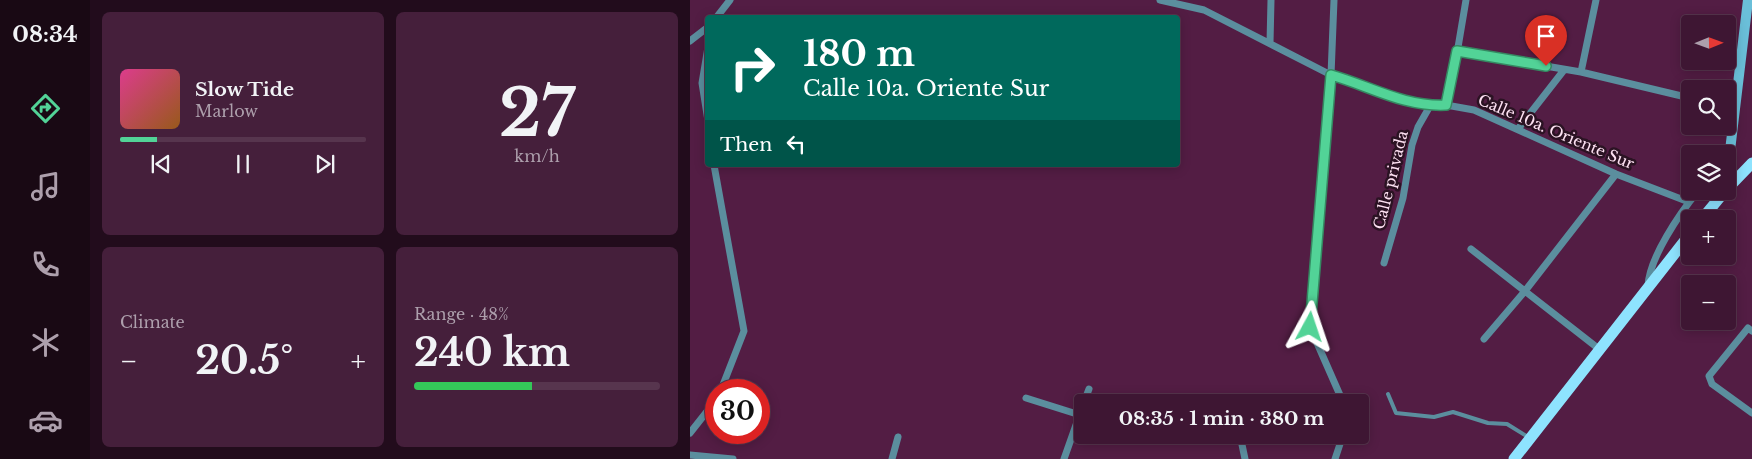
<!DOCTYPE html>
<html lang="en">
<head>
<meta charset="utf-8">
<style>
  body { margin:0; font-family:"Libre Baskerville",serif; background:#451f3b; color:#f1f3f6; height:100vh; display:flex; flex-direction:column; font-size:19px; white-space:nowrap }
  * { box-sizing:border-box; margin:0 }
  p { font-size:16px; color:#ad9fac }
  .icon { flex:none; width:28px; height:28px; fill:none; stroke:currentColor; stroke-width:2; stroke-linecap:round; stroke-linejoin:round }
  .map { position:relative; flex:1; overflow:hidden }
  .side { display:flex; flex-direction:column; gap:12px; padding:12px; background:#220c1c; width:600px }
  .side>* { flex:none }
  .banner { position:absolute; left:15px; top:15px; width:475px; height:152px; border-radius:5px; box-shadow:0 2px 12px #0003,0 0 0 1px #57354e; background:#00695c; color:#fff; overflow:hidden }
  .needle { width:32px; rotate:89deg }
  .fabs { position:absolute; left:991px; top:15px; display:grid; gap:10px }
  .fabs a { display:grid; place-items:center; width:55px; height:55px; border-radius:5px; background:#3e1633; box-shadow:0 2px 12px #0003,0 0 0 1px #57354e; font-size:25px }
  .speed { position:absolute; left:15px; top:379px; display:flex; gap:10px; font-size:25px; font-weight:700; text-align:center }
  .speed>* { display:grid; place-content:center; width:65px; height:65px; border-radius:50%; background:#3e1633; box-shadow:0 2px 12px #0003,0 0 0 1px #57354e; line-height:1 }
  .speed .limit { border:8px solid #d22; background:#fff; color:#111 }
  .pin { position:absolute; display:grid; place-items:center; width:42px; height:42px; color:#fff; margin:-51px -21px; border-radius:50% 50% 50% 0; rotate:-45deg; box-shadow:0 0 5px #0007 }
  .pin .icon { rotate:45deg }
  .me { position:absolute; width:55px; margin:-28px; rotate:5deg; stroke-linejoin:round; filter:drop-shadow(0 0 4px #0008) }
  .turn { display:flex; align-items:center; gap:18px; height:105px; padding:0 15px; font-size:22px }
  .turn .icon { width:65px; height:65px; stroke-width:2.5 }
  .turn b { display:block; font-size:35px; line-height:42px }
  .then { display:flex; align-items:center; height:48px; padding:0 15px; background:#0003; gap:10px; font-size:19px }
  .big { font-size:38px; font-weight:700; line-height:1.1 }
  .side .tile { flex:1; display:flex; flex-direction:column; justify-content:center; gap:8px; min-width:0; padding:0 18px; border-radius:8px; background:#451f3b }
  .side .dial { align-items:center; gap:0 }
  .dial b { font-size:65px; line-height:1 }
  .song { display:flex; align-items:center; gap:15px }
  .cover { width:60px; height:60px; border-radius:8px; background:linear-gradient(135deg,hsl(330 70% 55%),hsl(30 70% 35%)) }
  .played { height:5px; border-radius:2px; background:linear-gradient(90deg,#52d397 15%,#57354e 15%) }
  .keys { display:flex; justify-content:space-around; direction:ltr }
  .heat { display:flex; justify-content:space-between; align-items:center; font-size:28px; direction:ltr }
  .charge { height:8px; border-radius:4px; background:linear-gradient(90deg,#34c759 48%,#57354e 0) }
  .side .tiles { flex:1; display:grid; gap:12px; grid-template-columns:repeat(2,1fr) }
  .trip { position:absolute; left:384px; top:394px; width:295px; height:50px; border-radius:5px; background:#3e1633; box-shadow:0 2px 12px #0003,0 0 0 1px #57354e; font-weight:700; line-height:50px; text-align:center }
  main { display:flex; flex:1; min-height:0 }
  .dock { display:flex; flex-direction:column; width:90px; justify-content:space-around; align-items:center; background:#190914; color:#ad9fac }
  .dock .icon { width:35px; height:35px }
  .dock .on { color:#52d397 }
  .dock b { font-size:22px; color:#f1f3f6 }
  .map>svg:first-child { display:block }
</style>
</head>
<body>
<main>
<nav class="dock">
<b>08:34</b>
<svg class="icon on" aria-label="directions" viewBox="0 0 24 24"><path d="M12 3l9 9-9 9-9-9zM9 14v-3h6M13 9l2 2-2 2"/></svg>
<svg class="icon" aria-label="music" viewBox="0 0 24 24"><path d="M9 18V5l10-2v13"/><circle cx="6" cy="18" r="3"/><circle cx="16" cy="16" r="3"/></svg>
<svg class="icon" aria-label="phone" viewBox="0 0 24 24"><path d="M5 4h4l2 5-3 2q2 4 5 5l2-3 5 2v4C11 20 4 13 5 4z"/></svg>
<svg class="icon" aria-label="climate" viewBox="0 0 24 24"><path d="M12 3v18M4 7l16 10M4 17L20 7"/></svg>
<svg class="icon" aria-label="car" viewBox="0 0 24 24"><path d="M5 17H2v-5l4-1 3-4h7l3 4 3 1v5h-3M9 17h6M6 11h13"/><circle cx="7" cy="17" r="2"/><circle cx="17" cy="17" r="2"/></svg>
</nav>
<section class="side">
<div class="tiles">
<div class="tile">
<div class="song"><i class="cover"></i><div><b>Slow Tide</b><p>Marlow</p></div></div>
<div class="played"></div>
<div class="keys"><svg class="icon" aria-label="previous" viewBox="0 0 24 24"><path d="M18 5L8 12l10 7zM5 5v14"/></svg><svg class="icon" aria-label="pause" viewBox="0 0 24 24"><path d="M8 5v14M16 5v14"/></svg><svg class="icon" aria-label="next" viewBox="0 0 24 24"><path d="M6 5l10 7-10 7zM19 5v14"/></svg></div>
</div>
<div class="tile dial"><b>27</b><p>km/h</p></div>
<div class="tile"><p>Climate</p>
<div class="heat"><a>−</a><b class="big">20.5°</b><a>+</a></div>
</div>
<div class="tile"><p>Range · 48%</p><b class="big">240 km</b><div class="charge"></div></div>
</div>
</section>
<div class="map">
<svg width="1062" height="459" viewBox="0 0 1062 459">
  <rect width="100%" height="100%" fill="#531d44"/>
  <g fill="none" stroke-linecap="round" stroke-linejoin="round">
    <path stroke="#5b8e9e" stroke-width="4" d="M 698,394 L 706,413 L 744,417 L 763,412 L 798,423 L 817,424 L 838,437"/>
    <path stroke="#5b8e9e" stroke-width="7" d="M 470,0 L 514,10 L 641,75 L 710,100 L 740,106 L 756,105 L 784,110 L 926,174 L 999,202
      M 644,0 L 641,75 L 620,327 L 653,402
      M 26,18 L 40,0
      M 0,41 L 18,27
      M 580,43 L 581,0
      M 18,47 L 12,83 L 18,121
      M 767,51 L 891,72 L 1000,98
      M 891,72 L 906,0
      M 756,105 L 763,77 L 776,0
      M 828,129 L 874,70
      M 24,165 L 54,331 L 31,390
      M 781,249 L 909,349
      M 694,263 L 713,198 L 722,145 L 728,127 L 740,106
      M 958,286 C 959,258 990,213 1008,191
      M 1062,331 L 1058,328 L 1019,376 L 1022,384 L 1062,413
      M 794,339 L 835,291 L 926,174
      M 336,398 L 390,415
      M 394,402 L 399,389
      M 0,433 L 26,400
      M 550,435 L 555,459
      M 0,455 L 43,459
      M 202,459 L 208,437
      M 374,459 L 392,408
      M 645,459 L 653,435"/>
    <path stroke="#6abfd9" stroke-width="10" d="M 1043,181 L 1039,159 L 1058,0"/>
    <path stroke="#8ee3fe" stroke-width="11" d="M 1038,188 L 1062,163
      M 1012,219 L 1035,191
      M 824,459 L 1000,234"/>
  </g>
  <g fill="none" stroke-linecap="round" stroke-linejoin="round">
    <defs>
      <path id="route" d="M 620,327 L 641,75 C 680,86 714,107 756,105 L 767,51 L 856,66"/>
    </defs>
    <use href="#route" stroke="#358962" stroke-width="12"/>
    <use href="#route" stroke="#52d397" stroke-width="9"/>
  </g>
  <g text-anchor="middle" stroke-width="5" stroke-linejoin="round" paint-order="stroke">
    <g font-size="15" fill="#fde1f2" stroke="#2b1323">
      <text transform="translate(866 132) rotate(23)" y="5">Calle 10a. Oriente Sur</text>
      <text transform="translate(701 180) rotate(-76)" y="5">Calle privada</text>
    </g>
  </g>
</svg>
<div class="fabs">
<a><svg class="needle" viewBox="-14 -14 28 28"><path d="M0-13l5 13h-10z" fill="#e53935"/><path d="M0 13l5-13h-10z" fill="#ad9fac"/></svg></a>
<a><svg class="icon" aria-label="search" viewBox="0 0 24 24"><circle cx="10" cy="10" r="6"/><path d="M15 15l6 6"/></svg></a>
<a><svg class="icon" aria-label="layers" viewBox="0 0 24 24"><path d="M12 4l9 5-9 5-9-5zM3 14l9 5 9-5"/></svg></a>
<a>+</a>
<a>−</a>
</div>
<div class="speed"><div class="limit">30</div></div>
<div class="pin" style="left:856px;top:66px;background:#d93025"><svg class="icon" aria-label="arrive" viewBox="0 0 24 24"><path d="M6 21V4h12l-3 4 3 4H6"/></svg></div>
<svg class="me" style="left:620px;top:327px" viewBox="-20 -20 40 40"><path d="M0-17L14 15 0 8-14 15z" fill="#52d397" stroke="#fff" stroke-width="4"/></svg>
<div class="trip">08:35 · 1 min · 380 m</div>
<div class="banner">
<div class="turn"><svg class="icon" aria-label="right" viewBox="0 0 24 24"><path d="M7 20v-9h11M14 6l5 5-5 5"/></svg><div><b>180 m</b>Calle 10a. Oriente Sur</div></div>
<div class="then">Then<svg class="icon" aria-label="left" viewBox="0 0 24 24"><path d="M17 20v-9H6M10 6l-5 5 5 5"/></svg></div>
</div>
</div>
</main>
</body>
</html>
